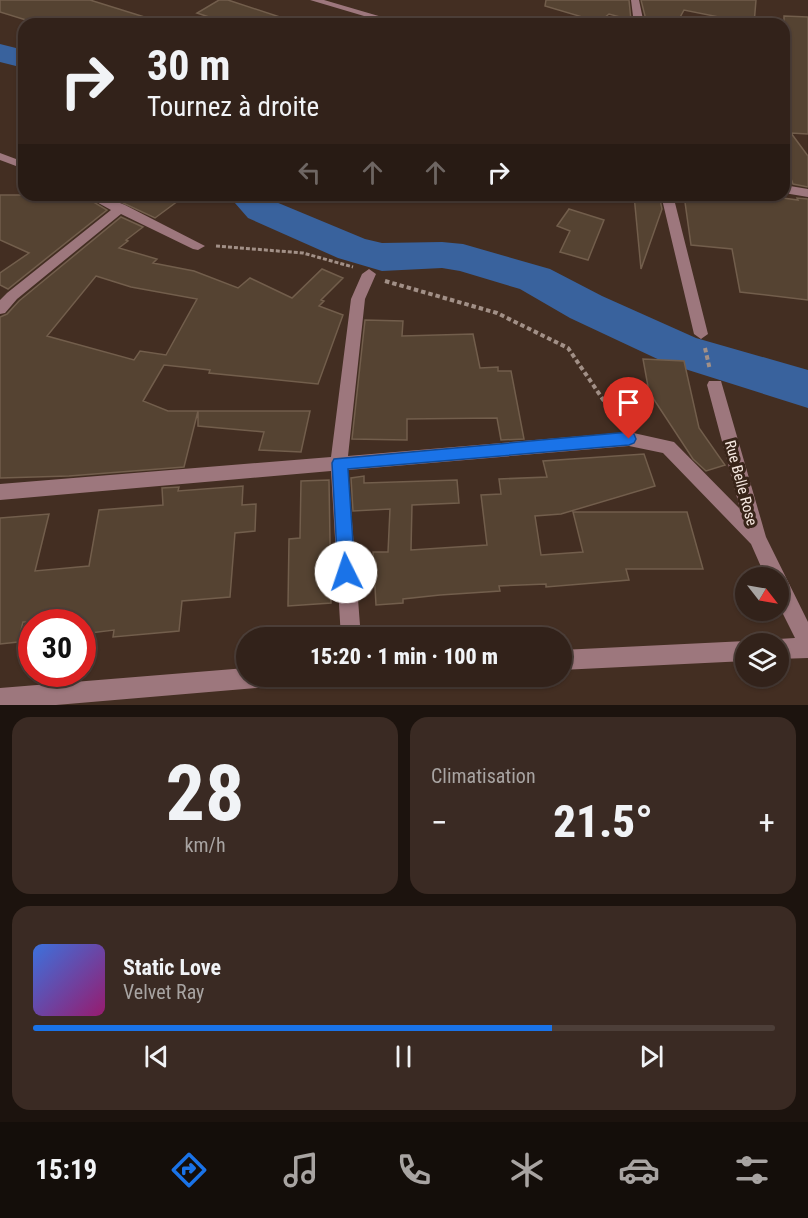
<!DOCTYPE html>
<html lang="fr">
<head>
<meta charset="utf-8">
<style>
  body { margin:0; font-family:"Roboto Condensed",sans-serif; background:#3a2a23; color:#f1f3f6; height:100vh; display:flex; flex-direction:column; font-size:22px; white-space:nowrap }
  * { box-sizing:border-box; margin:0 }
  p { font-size:20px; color:#a8a4a2 }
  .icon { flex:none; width:33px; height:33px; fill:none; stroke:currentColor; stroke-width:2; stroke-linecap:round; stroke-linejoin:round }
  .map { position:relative; height:705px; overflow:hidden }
  .side { display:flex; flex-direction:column; gap:12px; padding:12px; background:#1c130e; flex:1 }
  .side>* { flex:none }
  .guide { position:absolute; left:18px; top:18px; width:772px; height:183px; border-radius:18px; box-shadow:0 2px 4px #0004,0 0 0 2px #4d3f39; background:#32221a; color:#f1f3f6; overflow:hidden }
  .needle { width:39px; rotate:121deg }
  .tools { position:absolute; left:735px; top:567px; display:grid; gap:12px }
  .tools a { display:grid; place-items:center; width:54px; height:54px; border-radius:50%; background:#32221a; box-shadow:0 2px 4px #0004,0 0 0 2px #4d3f39; font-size:30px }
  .speed { position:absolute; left:18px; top:609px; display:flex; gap:12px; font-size:30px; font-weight:700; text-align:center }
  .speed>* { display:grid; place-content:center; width:78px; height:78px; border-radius:50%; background:#32221a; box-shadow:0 2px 4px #0004,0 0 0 2px #4d3f39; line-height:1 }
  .speed .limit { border:9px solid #d22; background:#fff; color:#111 }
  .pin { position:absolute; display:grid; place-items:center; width:51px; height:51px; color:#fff; margin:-62px -26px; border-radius:50% 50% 50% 0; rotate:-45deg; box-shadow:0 0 6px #0007 }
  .pin .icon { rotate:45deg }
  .me { position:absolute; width:66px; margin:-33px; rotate:356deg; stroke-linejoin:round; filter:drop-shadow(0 0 4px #0008) }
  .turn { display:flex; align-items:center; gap:21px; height:126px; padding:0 30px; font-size:27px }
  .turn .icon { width:78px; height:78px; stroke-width:2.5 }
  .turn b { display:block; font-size:42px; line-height:51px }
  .lanes { display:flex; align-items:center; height:57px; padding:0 30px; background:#0003; justify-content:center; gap:30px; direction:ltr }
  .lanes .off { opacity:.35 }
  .big { font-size:45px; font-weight:800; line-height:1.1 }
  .side .widget { flex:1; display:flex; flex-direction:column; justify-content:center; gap:9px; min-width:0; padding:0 21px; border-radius:18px; background:#3a2a23 }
  .side .dial { align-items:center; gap:0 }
  .dial b { font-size:78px; line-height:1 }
  .song { display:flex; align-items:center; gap:18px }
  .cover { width:72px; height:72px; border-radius:9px; background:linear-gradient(135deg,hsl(220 70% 55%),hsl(320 70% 35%)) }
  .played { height:6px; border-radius:3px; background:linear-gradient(90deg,#1a73e8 70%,#4d3f39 70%) }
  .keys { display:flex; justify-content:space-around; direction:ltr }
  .heat { display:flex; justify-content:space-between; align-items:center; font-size:33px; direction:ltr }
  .side .tiles { flex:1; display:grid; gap:12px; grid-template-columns:1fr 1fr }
  .widget:last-child { grid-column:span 2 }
  .trip { position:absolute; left:236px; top:627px; width:336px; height:60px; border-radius:30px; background:#32221a; box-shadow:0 2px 4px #0004,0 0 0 2px #4d3f39; font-weight:800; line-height:60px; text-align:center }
  .tab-bar { display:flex; height:96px; justify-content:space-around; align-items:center; background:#140e0a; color:#a8a4a2 }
  .tab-bar .icon { width:42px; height:42px }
  .tab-bar .selected { color:#1a73e8 }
  .tab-bar b { font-size:27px; color:#f1f3f6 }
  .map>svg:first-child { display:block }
</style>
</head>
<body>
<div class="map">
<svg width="808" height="705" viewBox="0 0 808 705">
  <rect width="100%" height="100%" fill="#432e22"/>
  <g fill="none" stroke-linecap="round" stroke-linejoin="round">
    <path fill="#39629d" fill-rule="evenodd" d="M 0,44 L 24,50 L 24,68 L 0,62 Z
      M 228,195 L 269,195 L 276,202 L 365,239 L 382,243 L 442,242 L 463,244 L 550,269 L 602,296 L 696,338 L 808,370 L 808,408 L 666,363 L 570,318 L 520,289 L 460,271 L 442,268 L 382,271 L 338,258 L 248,218 Z"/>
  </g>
  <path fill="#554332" stroke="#725e4c" stroke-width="1.5" fill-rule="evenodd" d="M 0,0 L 90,0 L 151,19 L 150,24 L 39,24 L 0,12 Z
    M 219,0 L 228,0 L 289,20 L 288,24 L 230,24 L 197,13 Z
    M 546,0 L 629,0 L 631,20 L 609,14 L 599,22 L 545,6 Z
    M 641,0 L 756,0 L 754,24 L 684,10 L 678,21 L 662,18 L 656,24 L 647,24 Z
    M 784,16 L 808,17 L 808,134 L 791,133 L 808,156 L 808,187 L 793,184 L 784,160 Z
    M 0,195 L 82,195 L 107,210 L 8,289 L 0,285 L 0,273 L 29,253 L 0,240 Z
    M 106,195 L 186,195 L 155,218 Z
    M 634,195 L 659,195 L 662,209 L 641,269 Z
    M 684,195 L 761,195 L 798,200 L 797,198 L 808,199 L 808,300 L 740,292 L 732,249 L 691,245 Z
    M 569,209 L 604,220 L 588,260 L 560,252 L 570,231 L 557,226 Z
    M 121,217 L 143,227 L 126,240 L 128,241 L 119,248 L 157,259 L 153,263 L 194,271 L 238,288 L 250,278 L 292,298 L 322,269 L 343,278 L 321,300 L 324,301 L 319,306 L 343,315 L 318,384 L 209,373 L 210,370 L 164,365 L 143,401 L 168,411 L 198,411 L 184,467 L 69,476 L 0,478 L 0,317 L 7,314 L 19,301 ZM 96,276 L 131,287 L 197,299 L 166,355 L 140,351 L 134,360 L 47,336 Z
    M 365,320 L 403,321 L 402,336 L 473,334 L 480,368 L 498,367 L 498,371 L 511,371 L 524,439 L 501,440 L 497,418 L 407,419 L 407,440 L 352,439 Z
    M 643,359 L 684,361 L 699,428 L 725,465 L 706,471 L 693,459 L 649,392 Z
    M 198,411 L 310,411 L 301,452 L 259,450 L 264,432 L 198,426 Z
    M 644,454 L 655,486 L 561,514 L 535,516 L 541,555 L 583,552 L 573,512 L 687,512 L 703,569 L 626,569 L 629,580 L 546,587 L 546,584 L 499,586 L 500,591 L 440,595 L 403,599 L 403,603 L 376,605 L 373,552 L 388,552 L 390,509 L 353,511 L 351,478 L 364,476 L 364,483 L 457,480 L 459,503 L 412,505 L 411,550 L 487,545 L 481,495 L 501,494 L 499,479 L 547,477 L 543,461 Z
    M 329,480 L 331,603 L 288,606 L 289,539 L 300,538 L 301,481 Z
    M 243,486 L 242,505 L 256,504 L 255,531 L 235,533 L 230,597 L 182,601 L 179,631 L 113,637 L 114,630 L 82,634 L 82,622 L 23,622 L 18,642 L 0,644 L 0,518 L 49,514 L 35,571 L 89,566 L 99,510 L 163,505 L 162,488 L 179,487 L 178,491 Z"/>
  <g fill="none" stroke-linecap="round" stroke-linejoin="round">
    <path stroke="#a29087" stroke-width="3" stroke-dasharray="4 2" stroke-linecap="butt" d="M 216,246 L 303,253 L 353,267"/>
    <path stroke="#a29087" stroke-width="4" stroke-dasharray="4.5 3" stroke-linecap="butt" d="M 385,281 L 497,313 L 568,348 L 617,420
      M 705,348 L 710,370"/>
    <path fill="#9d777d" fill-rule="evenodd" d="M 310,0 L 324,0 L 406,24 L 391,24 Z
      M 631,0 L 639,0 L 644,24 L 634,24 Z
      M 0,153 L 24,162 L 24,169 L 0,160 Z
      M 784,185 L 808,189 L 808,197 L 784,193 Z
      M 84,195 L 100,195 L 125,205 L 205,246 L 198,250 L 193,249 L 121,214 L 17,299 L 5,313 L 0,314 L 0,300 L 7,293 L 111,210 Z
      M 661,195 L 673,195 L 708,334 L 701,339 L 694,334 Z
      M 369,269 L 376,274 L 365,299 L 348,456 L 629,432 L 674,442 L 740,509 L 707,385 L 709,381 L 721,381 L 766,537 L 808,622 L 808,658 L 778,659 L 778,644 L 770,644 L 778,639 L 795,638 L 778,604 L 778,578 L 766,578 L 751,544 L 663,453 L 629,446 L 348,470 L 361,638 L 341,638 L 331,471 L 0,500 L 0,484 L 331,457 L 351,299 L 362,274 Z
      M 746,641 L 752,644 L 746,644 L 746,661 L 561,670 L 561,650 Z
      M 246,668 L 246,676 L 291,676 L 288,683 L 281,686 L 56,705 L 0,705 L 0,688 Z"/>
  </g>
  <path fill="#1a73e8" stroke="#114b97" stroke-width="1.5" d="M 629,432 L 634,434 L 636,439 L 634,443 L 629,445 L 348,469 L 355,572 L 353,578 L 346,580 L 340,578 L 338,572 L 332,463 L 334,459 Z"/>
  <g text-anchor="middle" stroke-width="6" stroke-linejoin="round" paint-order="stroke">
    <g font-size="15" fill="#f7e9e1" stroke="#382418">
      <text transform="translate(741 483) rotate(75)" y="5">Rue Belle Rose</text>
    </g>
  </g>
</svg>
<div class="tools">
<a><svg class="needle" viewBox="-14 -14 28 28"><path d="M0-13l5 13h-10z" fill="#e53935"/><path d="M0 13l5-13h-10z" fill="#a8a4a2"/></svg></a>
<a><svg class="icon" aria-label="layers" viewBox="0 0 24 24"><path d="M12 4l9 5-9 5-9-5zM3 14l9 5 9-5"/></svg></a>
</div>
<div class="speed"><div class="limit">30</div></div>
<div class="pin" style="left:629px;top:439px;background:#d93025"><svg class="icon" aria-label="arrive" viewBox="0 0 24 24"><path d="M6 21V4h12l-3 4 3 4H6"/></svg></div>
<svg class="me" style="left:346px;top:572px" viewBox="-20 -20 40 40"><circle r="19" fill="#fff"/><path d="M0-13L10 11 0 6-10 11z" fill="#1a73e8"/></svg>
<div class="trip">15:20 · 1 min · 100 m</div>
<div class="guide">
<div class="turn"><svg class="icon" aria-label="right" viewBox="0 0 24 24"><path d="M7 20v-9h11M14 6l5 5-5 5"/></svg><div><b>30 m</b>Tournez à droite</div></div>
<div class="lanes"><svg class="icon off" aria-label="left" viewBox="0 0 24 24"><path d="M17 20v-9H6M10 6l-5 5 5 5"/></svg><svg class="icon off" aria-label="ahead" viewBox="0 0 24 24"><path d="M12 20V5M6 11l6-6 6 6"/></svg><svg class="icon off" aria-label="ahead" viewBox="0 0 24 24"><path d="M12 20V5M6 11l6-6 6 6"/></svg><svg class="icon" aria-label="right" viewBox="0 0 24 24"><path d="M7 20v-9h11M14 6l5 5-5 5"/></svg></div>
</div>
</div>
<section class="side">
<div class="tiles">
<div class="widget dial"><b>28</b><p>km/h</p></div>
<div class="widget"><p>Climatisation</p>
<div class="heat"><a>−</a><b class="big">21.5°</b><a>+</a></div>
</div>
<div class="widget">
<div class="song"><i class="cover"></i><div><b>Static Love</b><p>Velvet Ray</p></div></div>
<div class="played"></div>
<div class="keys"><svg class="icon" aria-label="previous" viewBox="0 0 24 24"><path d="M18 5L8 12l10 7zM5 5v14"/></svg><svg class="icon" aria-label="pause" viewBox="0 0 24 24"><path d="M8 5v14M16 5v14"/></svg><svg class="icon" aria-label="next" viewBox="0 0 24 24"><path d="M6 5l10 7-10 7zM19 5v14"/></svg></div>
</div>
</div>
</section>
<nav class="tab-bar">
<b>15:19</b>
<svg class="icon selected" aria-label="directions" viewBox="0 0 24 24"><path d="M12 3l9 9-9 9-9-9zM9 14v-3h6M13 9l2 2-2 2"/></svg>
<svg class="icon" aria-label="music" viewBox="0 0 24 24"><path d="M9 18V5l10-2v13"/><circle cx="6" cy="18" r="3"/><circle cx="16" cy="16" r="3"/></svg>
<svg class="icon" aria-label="phone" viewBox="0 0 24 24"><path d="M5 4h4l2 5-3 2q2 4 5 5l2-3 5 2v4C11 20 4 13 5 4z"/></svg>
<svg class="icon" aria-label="climate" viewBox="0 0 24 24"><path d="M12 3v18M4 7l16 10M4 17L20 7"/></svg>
<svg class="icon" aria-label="car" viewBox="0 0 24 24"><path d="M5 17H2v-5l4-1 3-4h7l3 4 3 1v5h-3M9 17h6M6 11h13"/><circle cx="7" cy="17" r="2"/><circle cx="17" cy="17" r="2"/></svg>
<svg class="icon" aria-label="filters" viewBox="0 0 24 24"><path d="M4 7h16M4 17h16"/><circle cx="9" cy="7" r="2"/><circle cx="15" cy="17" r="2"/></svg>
</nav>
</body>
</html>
